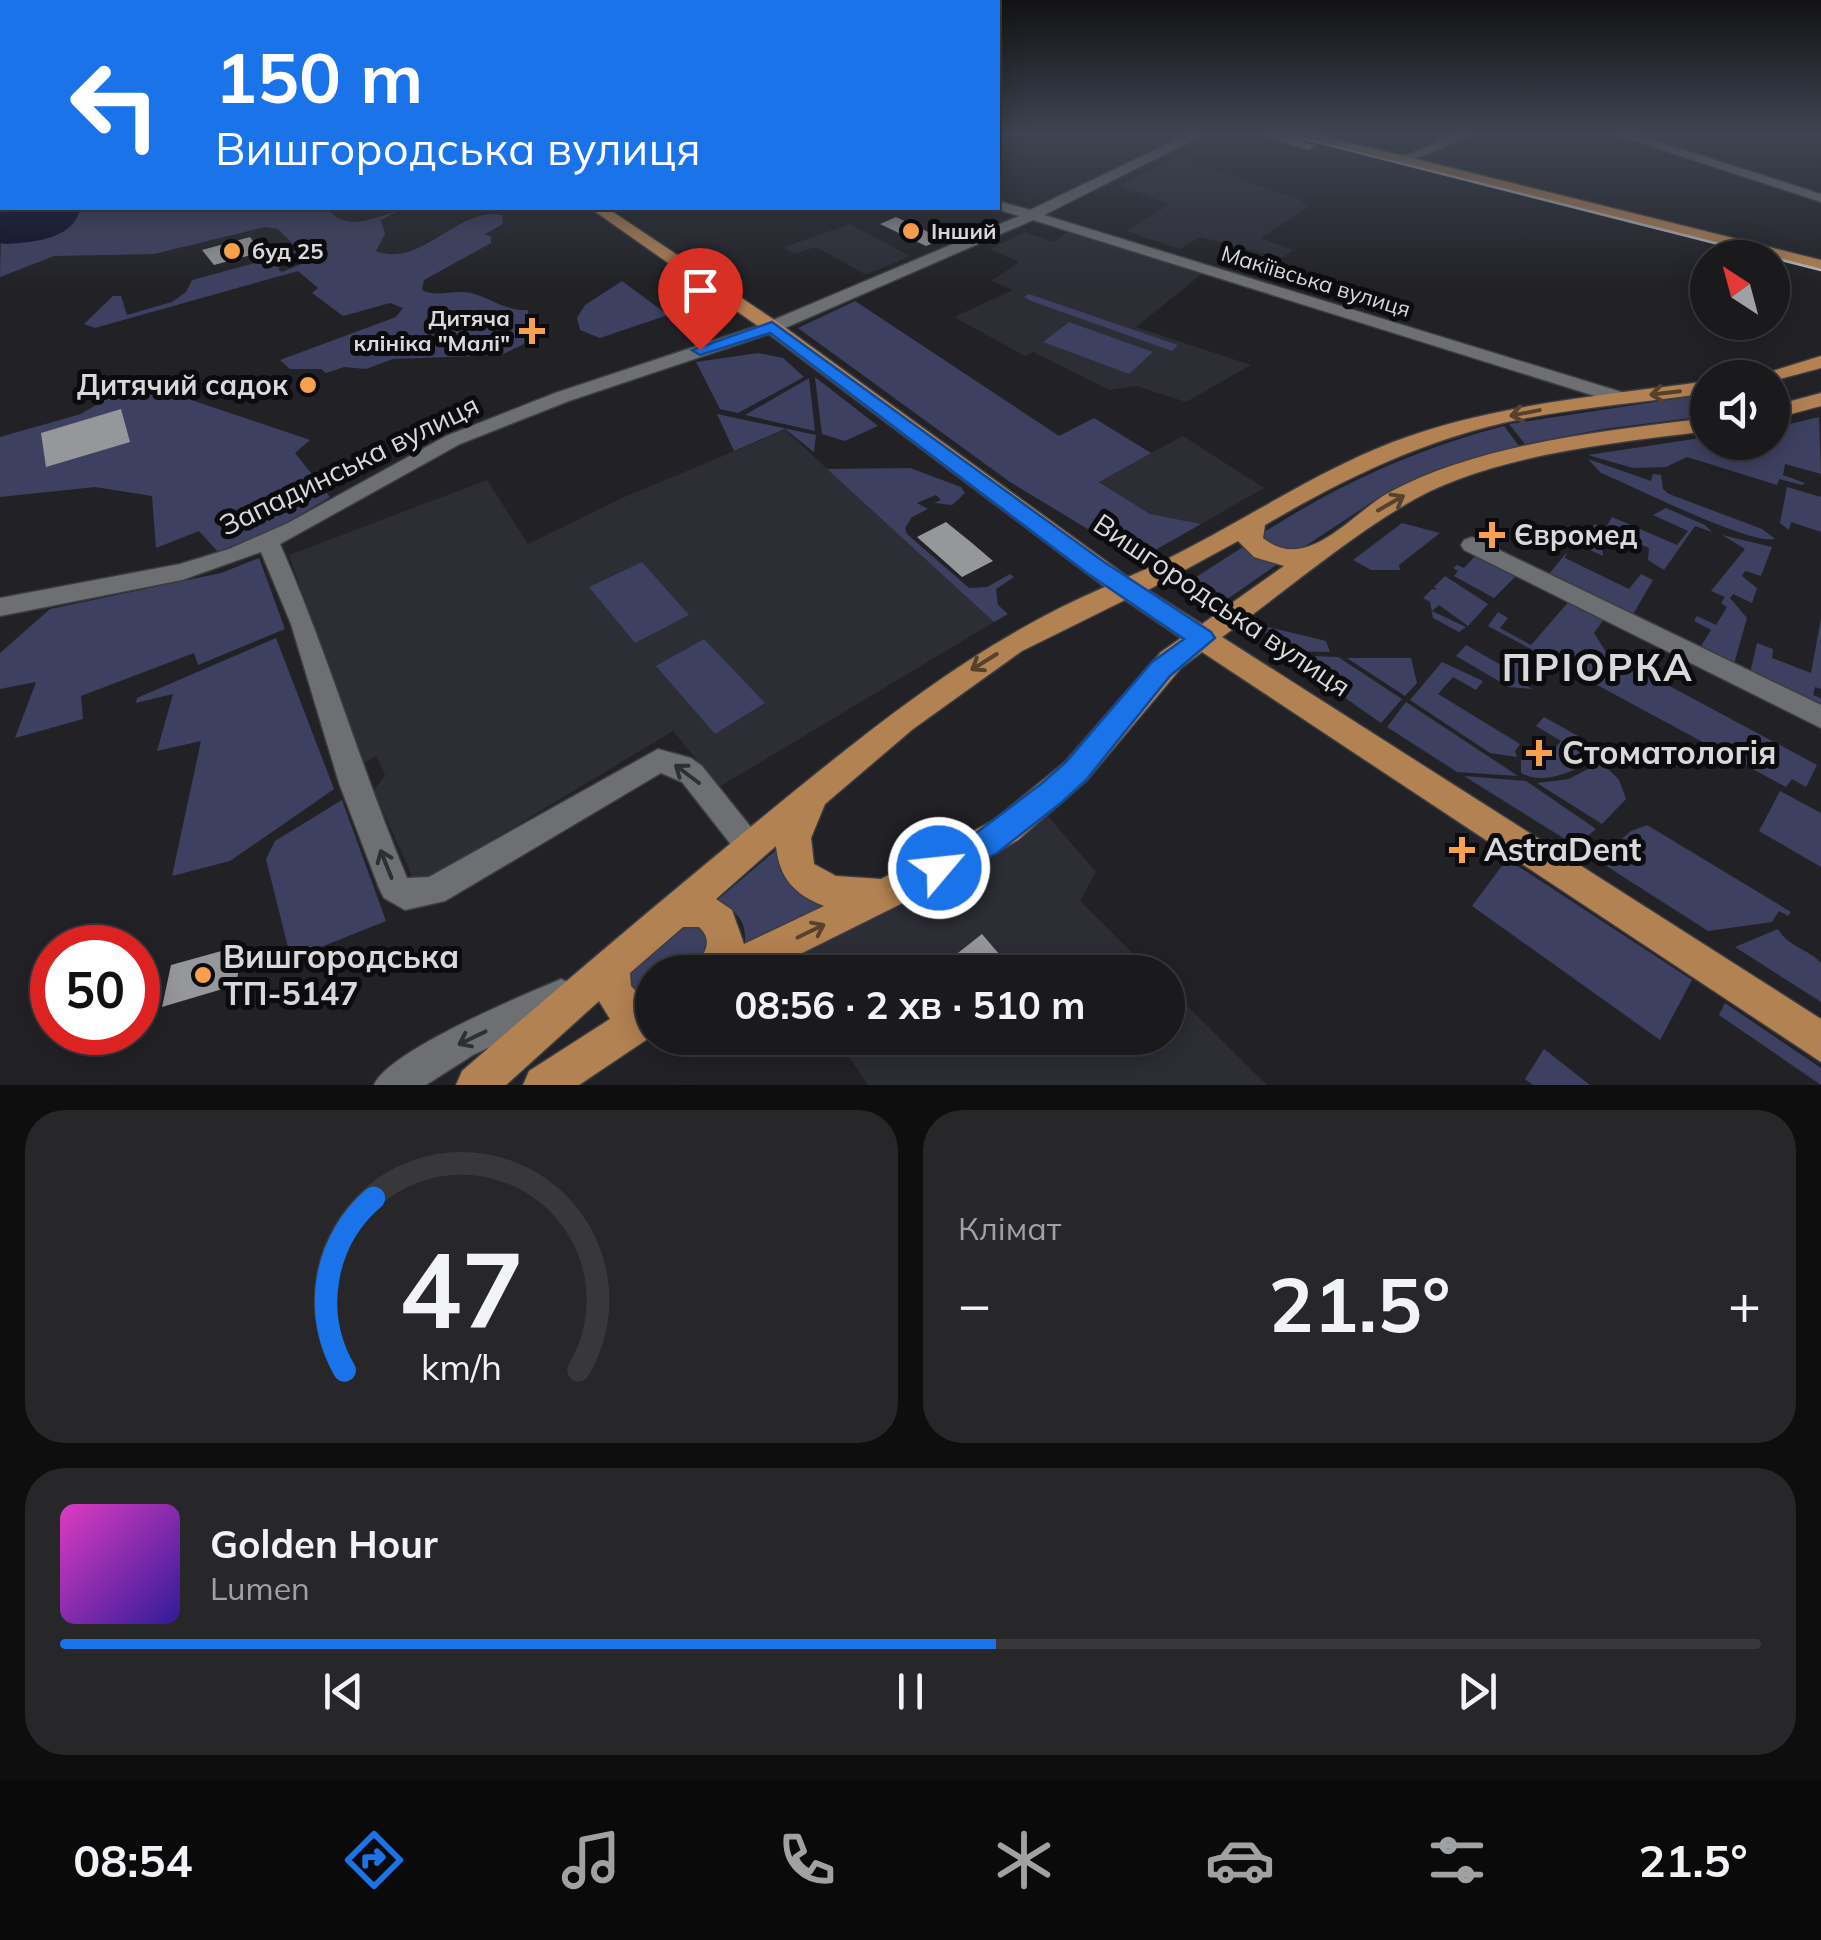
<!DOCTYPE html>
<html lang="uk">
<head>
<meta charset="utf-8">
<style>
  body { margin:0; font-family:Mulish,sans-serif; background:#272729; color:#f1f3f6; height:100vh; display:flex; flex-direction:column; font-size:38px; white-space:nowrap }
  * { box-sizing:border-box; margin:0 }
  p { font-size:32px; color:#9fa1a3 }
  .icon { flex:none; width:55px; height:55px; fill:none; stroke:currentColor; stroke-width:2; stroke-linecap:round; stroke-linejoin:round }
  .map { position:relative; height:1085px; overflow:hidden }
  .side { display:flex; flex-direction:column; gap:25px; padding:25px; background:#0e0e0f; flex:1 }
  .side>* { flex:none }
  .guide { position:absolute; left:0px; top:0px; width:1000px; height:210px; box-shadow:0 5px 25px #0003,0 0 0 2px #38383b; background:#1a73e8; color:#fff; overflow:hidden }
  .needle { width:65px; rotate:324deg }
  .controls { position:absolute; left:1690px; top:240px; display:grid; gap:20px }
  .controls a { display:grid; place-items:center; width:100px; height:100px; border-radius:50%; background:#1a1a1c; box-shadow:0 5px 25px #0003,0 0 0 2px #38383b; font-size:50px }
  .speed { position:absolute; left:30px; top:925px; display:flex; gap:20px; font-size:50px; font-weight:700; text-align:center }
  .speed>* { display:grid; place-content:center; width:130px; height:130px; border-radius:50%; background:#1a1a1c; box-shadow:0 5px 25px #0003,0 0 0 2px #38383b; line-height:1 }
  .speed .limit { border:15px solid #d22; background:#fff; color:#111 }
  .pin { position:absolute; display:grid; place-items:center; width:85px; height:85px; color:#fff; margin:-102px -42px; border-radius:50% 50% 50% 0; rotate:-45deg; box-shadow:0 0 10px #0007 }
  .pin .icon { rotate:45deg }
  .me { position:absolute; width:110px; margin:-55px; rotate:62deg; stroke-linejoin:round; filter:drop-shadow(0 0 8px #0008) }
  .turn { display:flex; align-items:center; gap:35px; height:210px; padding:0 50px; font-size:45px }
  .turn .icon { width:130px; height:130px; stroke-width:2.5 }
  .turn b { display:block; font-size:70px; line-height:85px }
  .big { font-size:75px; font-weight:700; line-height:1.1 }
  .side .card { flex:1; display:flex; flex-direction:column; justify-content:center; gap:15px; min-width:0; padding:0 35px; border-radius:40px; background:#272729 }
  .side .dial { align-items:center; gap:0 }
  .dial svg { height:260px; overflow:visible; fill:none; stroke:#38383b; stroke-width:7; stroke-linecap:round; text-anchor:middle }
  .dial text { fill:#f1f3f6; stroke:none }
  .song { display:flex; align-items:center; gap:30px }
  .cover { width:120px; height:120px; border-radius:15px; background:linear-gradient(135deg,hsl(310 70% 55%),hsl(250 70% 35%)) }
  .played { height:10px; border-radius:5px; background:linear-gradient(90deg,#1a73e8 55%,#38383b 55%) }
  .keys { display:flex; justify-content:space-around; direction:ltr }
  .heat { display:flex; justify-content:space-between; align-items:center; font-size:55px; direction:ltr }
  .side .tiles { flex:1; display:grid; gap:25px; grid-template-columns:1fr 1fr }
  .card:last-child { grid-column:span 2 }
  .trip { position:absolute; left:635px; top:955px; width:550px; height:100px; border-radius:50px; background:#1a1a1c; box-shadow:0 5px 25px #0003,0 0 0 2px #38383b; font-weight:700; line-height:100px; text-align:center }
  .tab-bar { display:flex; height:160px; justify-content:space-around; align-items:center; background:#0a0a0b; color:#9fa1a3 }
  .tab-bar .icon { width:70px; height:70px }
  .tab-bar .current { color:#1a73e8 }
  .tab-bar b { font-size:45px; color:#f1f3f6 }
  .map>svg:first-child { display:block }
</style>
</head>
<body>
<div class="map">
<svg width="1821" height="1085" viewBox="0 0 1821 1085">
  <rect width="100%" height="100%" fill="#222226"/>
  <path fill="#2c2d35" d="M 1177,157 L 1299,199 L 1308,207 L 1261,238 L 1293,250 L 1282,258 L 1200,237 L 1180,249 L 1126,231 L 1170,204 L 1119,186 Z
    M 850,224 L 910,256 L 866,275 L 816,247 L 794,254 L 784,247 Z
    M 1025,232 L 1054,242 L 1067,232 L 1202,274 L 1136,327 L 1251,365 L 1186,402 L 1136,386 L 1109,390 L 1033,352 L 1025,356 L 954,317 L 1013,290 L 991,281 L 1019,262 L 990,249 Z
    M 785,430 L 994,622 L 719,787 L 673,731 L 429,878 L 414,880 L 374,791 L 385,775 L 376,756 L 362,764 L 289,555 L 487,480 L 528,544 L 622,498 Z
    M 1183,436 L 1264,488 L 1201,524 L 1150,514 L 1098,481 Z
    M 1047,815 L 1096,872 L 1080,901 L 1152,972 L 792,972 L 783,958 L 995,850 Z
    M 1168,987 L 1267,1085 L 868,1085 L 836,1038 L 1168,1038 Z"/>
  <path fill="#3d4060" d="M 2,200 L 2,208 L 327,208 C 346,233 372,218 398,211 L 381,220 L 385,234 L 376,251 C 422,269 458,206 502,215 L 503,224 L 485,234 L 491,237 L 491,243 L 424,280 L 422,290 C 436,297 448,291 463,292 C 486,293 500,311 528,310 L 529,327 L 524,328 L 524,344 L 501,355 L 393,359 L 366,369 L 344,367 L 326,373 L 321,369 L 290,369 L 280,360 L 396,317 L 403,308 L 390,303 L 343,316 L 312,293 L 318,288 L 298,271 L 95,328 L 84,324 L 113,296 L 121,296 L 127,315 L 172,302 L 186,292 L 192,280 L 274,258 L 286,263 L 278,269 L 282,272 L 304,263 L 305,256 L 285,252 L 292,243 L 278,229 L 265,227 L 154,254 L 54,256 L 0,277 Z
    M 622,281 L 668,315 L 600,338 L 580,330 L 577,318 L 585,305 Z
    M 1029,294 L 1178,345 L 1172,351 L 1031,301 L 1024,297 Z
    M 855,301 L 1059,436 L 1094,418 L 1151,453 L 1099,482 L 1150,514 L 1201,524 L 1143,557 L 1134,557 L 1010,482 L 798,328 Z
    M 1069,322 L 1153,352 L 1129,374 L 1043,342 Z
    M 758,353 L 783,358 L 804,377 L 738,413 L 720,409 L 696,362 Z
    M 809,378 L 815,431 L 745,415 Z
    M 815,378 L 815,377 L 878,426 L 845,441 L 822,434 Z
    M 135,381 L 310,440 L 295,453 L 330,497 L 281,526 L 218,552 L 199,531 L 156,548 L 152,496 L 95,487 L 0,497 L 0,437 L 81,414 Z
    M 1707,394 L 1707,416 L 1603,429 L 1525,444 L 1509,424 Z
    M 717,414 L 816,435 L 814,452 L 785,429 L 734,451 Z
    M 1819,417 L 1821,474 L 1785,464 L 1783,475 L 1805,483 L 1802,485 L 1779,479 L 1777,485 L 1687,457 L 1666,467 L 1633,468 L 1588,455 L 1707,437 L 1708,442 L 1772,442 L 1773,428 Z
    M 1504,426 L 1519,446 L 1438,469 L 1387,492 L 1298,551 L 1286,552 L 1262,539 L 1263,533 C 1339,484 1416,449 1504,426 Z
    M 1588,459 L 1651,481 L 1653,474 L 1661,475 L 1663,489 L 1669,494 L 1762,529 L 1775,539 C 1749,545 1633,486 1601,473 Z
    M 910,468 L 961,487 L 965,493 L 952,505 L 934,503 L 941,500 L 936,495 L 917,503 L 928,509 L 912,517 L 905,528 L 907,534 L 969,588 L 987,587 L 1010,574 L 1014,577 L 996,589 L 998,605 L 1008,614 L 994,622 L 827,469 Z
    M 1787,487 L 1821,497 L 1821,532 L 1791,522 L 1789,530 L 1780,523 Z
    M 1666,508 L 1705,525 L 1712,532 L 1695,526 L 1664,570 L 1648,560 L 1649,548 L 1614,532 L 1602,547 L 1603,556 L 1579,545 L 1595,524 L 1605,529 L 1612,517 L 1677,545 L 1688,531 L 1653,515 Z
    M 1402,523 L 1440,533 L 1399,565 L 1400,570 L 1371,570 L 1353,560 Z
    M 1722,535 L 1772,547 L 1761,576 L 1745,571 L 1742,576 L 1757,588 L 1752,603 L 1733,594 L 1730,598 L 1747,618 L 1734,664 L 1700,648 L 1711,630 L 1694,621 L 1697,616 L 1716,625 L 1727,607 L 1721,603 L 1725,597 L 1711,591 L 1745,549 Z
    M 1246,545 L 1279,563 L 1226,600 L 1193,579 Z
    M 1567,552 L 1565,558 L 1629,589 L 1641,574 L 1653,580 L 1632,616 L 1549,574 Z
    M 1476,555 L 1518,574 L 1494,598 L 1454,576 L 1458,571 L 1453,568 L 1457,565 L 1464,568 Z
    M 259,558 L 285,629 L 198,665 L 194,653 L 81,696 L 83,719 L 15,738 L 36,682 L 0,689 L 0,653 L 50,609 L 221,573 Z
    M 642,562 L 689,615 L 635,643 L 589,587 Z
    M 1445,576 L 1488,604 L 1468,626 L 1439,605 L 1432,611 L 1466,627 L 1459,632 L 1433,618 L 1430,602 L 1423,598 L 1432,589 L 1437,590 L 1434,587 Z
    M 1572,598 L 1607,615 L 1594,633 L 1606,652 L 1817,765 L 1806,787 L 1792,779 L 1786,787 L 1488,626 L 1498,612 L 1508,618 L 1500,628 L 1531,645 Z
    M 1821,618 L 1821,689 L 1815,687 L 1813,695 L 1821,698 L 1821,711 L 1750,673 L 1757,643 L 1773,649 L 1772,658 L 1811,673 Z
    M 1260,625 L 1326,641 L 1330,652 L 1278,651 Z
    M 276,638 L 334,789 L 230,861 L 172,876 L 201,741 L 157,751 L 173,694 L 136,703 L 137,698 Z
    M 704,639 L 765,703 L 715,734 L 656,666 Z
    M 1466,645 L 1508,669 L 1516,659 L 1527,665 L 1518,680 L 1532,689 L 1509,687 L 1456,656 Z
    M 1284,655 L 1338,657 L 1402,699 L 1381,723 Z
    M 1347,658 L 1411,658 L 1417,683 L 1405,696 Z
    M 1442,662 L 1483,681 L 1476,690 L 1453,677 L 1438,694 L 1520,744 L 1515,751 L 1517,757 L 1490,753 L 1410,700 Z
    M 1406,702 L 1518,776 L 1457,772 L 1387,727 Z
    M 1544,717 L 1578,736 L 1579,746 L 1598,758 C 1576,769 1545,787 1521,773 L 1521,760 L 1529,749 L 1546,759 L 1561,741 L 1536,726 Z
    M 1601,762 L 1619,780 L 1626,799 L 1602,824 L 1537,783 L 1569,779 Z
    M 1464,776 L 1526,781 L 1596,829 L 1576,846 Z
    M 1780,791 L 1821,813 L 1821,867 L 1759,831 Z
    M 342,800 L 386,921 L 291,959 L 266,859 L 275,841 Z
    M 1647,825 L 1791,912 L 1788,916 L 1779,911 L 1772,922 L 1708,931 L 1597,860 L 1631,831 Z
    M 782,845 L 834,905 L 744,952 C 748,925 742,912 715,902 Z
    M 1507,859 L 1692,980 L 1660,1040 L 1472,906 Z
    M 699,921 L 710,927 L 707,971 L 652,972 L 652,997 L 645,998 L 633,992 C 630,984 627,976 632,968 C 639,953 683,927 699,921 Z
    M 1778,929 C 1788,947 1807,948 1821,963 L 1821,1002 L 1735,947 Z
    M 1725,1003 L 1821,1068 L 1821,1085 L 1719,1015 Z
    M 1544,1049 L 1590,1085 L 1533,1085 L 1525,1079 Z"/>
  <path fill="#0c0c28" d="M 0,208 L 2,207 L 80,208 C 75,239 34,242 7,244 L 0,243 Z"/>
  <path fill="#96979b" d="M 896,217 L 943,239 L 926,246 L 880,224 Z
    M 250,237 L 262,252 L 214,265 L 202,250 Z
    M 121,409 L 130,442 L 46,467 L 41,433 Z
    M 946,522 L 972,543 L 993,561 L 962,577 L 917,537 Z
    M 982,934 L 1005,961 L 991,972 L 952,972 L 944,964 Z
    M 243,945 L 236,985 L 162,1007 L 171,965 Z"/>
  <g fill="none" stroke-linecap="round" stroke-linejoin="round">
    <defs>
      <path id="minor" d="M 1190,133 L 1207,133 L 1044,215 L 1628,394 L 1630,398 L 1621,404 L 1614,402 L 1033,220 L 778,331 L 569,401 L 460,444 L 280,544 C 328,653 361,768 407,878 L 429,877 L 658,749 L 691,758 L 702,766 L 766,846 L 762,856 L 751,860 L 740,856 L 682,782 L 661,773 L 445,901 L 405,910 L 384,898 L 379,888 L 339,783 L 291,624 L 261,552 L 182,580 L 0,616 L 0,598 L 180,564 L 229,549 L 288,523 L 446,436 L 555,393 L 766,323 L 1019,216 L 993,208 L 998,208 L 998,201 L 1030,210 Z
        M 1460,133 L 1478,133 L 1405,163 L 1394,160 Z
        M 1611,133 L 1631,133 L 1821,194 L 1821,202 Z
        M 0,163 L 2,163 L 2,171 L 0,171 Z
        M 1472,537 L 1821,705 L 1821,728 L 1464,550 L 1461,545 L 1464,540 Z
        M 561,979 L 573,984 L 578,996 L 573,1008 L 473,1055 L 426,1085 L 374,1085 C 388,1051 523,995 561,979 Z"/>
      <path id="major" d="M 1255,133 L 1278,133 L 1316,146 L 1309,150 Z
        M 1288,133 L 1312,133 L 1821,260 L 1821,270 Z
        M 590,208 L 607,208 L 779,323 L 1128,577 C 1220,538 1300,478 1393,442 C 1493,404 1602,396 1708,381 L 1708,393 C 1640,403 1569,408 1503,423 C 1417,443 1340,481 1265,525 L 1263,538 C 1307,574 1351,514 1388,493 C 1481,443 1604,431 1708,418 L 1708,431 C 1613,443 1485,455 1403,506 C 1340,544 1282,594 1222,637 L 1821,1019 L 1821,1062 L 1202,652 L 1181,668 L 1087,780 L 1018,840 L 951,879 L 764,972 L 695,972 C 701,955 716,943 699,927 L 683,927 L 630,973 L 631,986 L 636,991 L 652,992 L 652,1036 L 579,1085 L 523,1085 L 529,1071 L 610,1019 L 599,1001 L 506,1085 L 456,1085 L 462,1071 C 560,986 659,902 759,820 C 868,731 974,643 1105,587 L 765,331 ZM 1238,541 L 1254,557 L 1284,566 L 1202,624 L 1148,590 ZM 1125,600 L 1181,638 L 1161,652 L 1065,762 L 994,820 L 881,879 L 836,876 L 814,864 L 811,838 L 825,804 L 913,729 L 1022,651 ZM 776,846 C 779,878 795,895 824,906 L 744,944 L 732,910 L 716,899 Z
        M 1821,356 L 1821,368 L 1772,381 L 1772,378 L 1750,378 Z
        M 1821,393 L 1821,406 L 1772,419 L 1772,406 Z"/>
    </defs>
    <use href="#minor" stroke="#3c3d40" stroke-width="3"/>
    <use href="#major" stroke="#3c3d40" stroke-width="3"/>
    <use href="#minor" fill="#6e6f73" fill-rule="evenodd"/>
    <use href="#major" fill="#b38253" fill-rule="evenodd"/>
    <path stroke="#bcbcbf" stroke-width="2.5" d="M 1281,133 L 1821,270"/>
  </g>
  <defs><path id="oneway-shaft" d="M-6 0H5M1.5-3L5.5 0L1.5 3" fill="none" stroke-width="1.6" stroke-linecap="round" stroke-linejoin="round" transform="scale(2.5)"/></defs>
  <g stroke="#57412d">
    <use href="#oneway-shaft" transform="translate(1665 393) rotate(173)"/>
    <use href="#oneway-shaft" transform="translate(1525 413) rotate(169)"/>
    <use href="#oneway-shaft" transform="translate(1391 503) rotate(-30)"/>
    <use href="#oneway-shaft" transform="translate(984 662) rotate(148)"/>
    <use href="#oneway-shaft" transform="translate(811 931) rotate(-26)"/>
  </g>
  <g stroke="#2e2f31">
    <use href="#oneway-shaft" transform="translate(687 774) rotate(-143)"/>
    <use href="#oneway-shaft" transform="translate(386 864) rotate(-112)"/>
    <use href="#oneway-shaft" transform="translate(472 1038) rotate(154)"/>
  </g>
  <linearGradient id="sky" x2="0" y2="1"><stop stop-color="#131315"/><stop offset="0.47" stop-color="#3e4452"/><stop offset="1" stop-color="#3e4452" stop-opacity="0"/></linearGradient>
  <rect width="1821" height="285" fill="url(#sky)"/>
  <path fill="#1a73e8" stroke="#114b97" stroke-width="2.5" d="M 772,322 L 1104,562 L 1211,632 L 1215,638 L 1170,676 L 1086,780 L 1062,802 L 997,853 L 939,882 L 928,878 L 924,868 L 928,858 L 975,834 L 1041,784 L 1066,762 L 1152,662 L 1184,639 L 1087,573 L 770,333 L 700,355 L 692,350 Z"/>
  <g fill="#f8a04b" stroke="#0c0c0e" stroke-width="4">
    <circle cx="911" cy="231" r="10"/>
    <circle cx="232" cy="251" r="10"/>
    <path d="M527 316h10v10h10v10h-10v10h-10v-10h-10v-10h10z"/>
    <circle cx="308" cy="385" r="10"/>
    <path d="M1487 520h10v10h10v10h-10v10h-10v-10h-10v-10h10z"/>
    <path d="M1534 738h10v10h10v10h-10v10h-10v-10h-10v-10h10z"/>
    <path d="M1457 835h10v10h10v10h-10v10h-10v-10h-10v-10h10z"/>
    <circle cx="203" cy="975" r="10"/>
  </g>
  <g text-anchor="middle" stroke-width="10" stroke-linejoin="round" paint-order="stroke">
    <g font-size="22" font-weight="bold" fill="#d9d9dc" stroke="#0c0c0e" text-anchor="start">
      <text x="931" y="239">Інший</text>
      <text x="252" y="259">буд 25</text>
      <text x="510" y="326" text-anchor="end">Дитяча<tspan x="510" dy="25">клініка "Малі"</tspan></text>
    </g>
    <g font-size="22" fill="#d9d9dc" stroke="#0c0c0e">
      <text transform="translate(1316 281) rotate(17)" y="8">Макіївська вулиця</text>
    </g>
    <g font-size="28" font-weight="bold" fill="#d9d9dc" stroke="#0c0c0e" text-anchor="end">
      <text x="288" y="395">Дитячий садок</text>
      <text x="1514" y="545" text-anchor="start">Євромед</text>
    </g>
    <g font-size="28" fill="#d9d9dc" stroke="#0c0c0e">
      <text transform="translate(349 465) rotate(-26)" y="10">Западинська вулиця</text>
      <text transform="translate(1222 605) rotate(34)" y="10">Вишгородська вулиця</text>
    </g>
    <g font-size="32" font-weight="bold" fill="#d9d9dc" stroke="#0c0c0e" text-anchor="start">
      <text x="1562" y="764">Стоматологія</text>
      <text x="1484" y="861">AstraDent</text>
      <text x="223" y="968">Вишгородська<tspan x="223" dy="37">ТП-5147</tspan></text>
    </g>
    <g font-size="38" font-weight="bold" letter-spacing="2.5" fill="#d9d9dc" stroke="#0c0c0e">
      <text x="1598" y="681">ПРІОРКА</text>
    </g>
  </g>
</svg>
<div class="controls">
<a><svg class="needle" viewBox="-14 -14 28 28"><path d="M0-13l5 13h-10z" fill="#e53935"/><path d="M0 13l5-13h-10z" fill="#9fa1a3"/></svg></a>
<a><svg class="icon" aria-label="sound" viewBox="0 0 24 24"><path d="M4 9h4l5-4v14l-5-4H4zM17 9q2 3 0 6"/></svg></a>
</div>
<div class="speed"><div class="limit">50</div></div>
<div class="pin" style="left:700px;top:350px;background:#d93025"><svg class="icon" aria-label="arrive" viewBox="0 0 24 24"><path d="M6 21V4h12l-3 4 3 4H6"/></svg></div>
<svg class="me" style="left:939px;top:868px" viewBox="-20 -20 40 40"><circle r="17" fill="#1a73e8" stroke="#fff" stroke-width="3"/><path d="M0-11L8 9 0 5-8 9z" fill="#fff"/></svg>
<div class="trip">08:56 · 2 хв · 510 m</div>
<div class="guide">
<div class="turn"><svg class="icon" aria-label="left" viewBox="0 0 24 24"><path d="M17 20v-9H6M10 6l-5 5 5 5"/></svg><div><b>150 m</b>Вишгородська вулиця</div></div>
</div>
</div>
<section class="side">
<div class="tiles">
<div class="card dial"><svg viewBox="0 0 100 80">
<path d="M14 69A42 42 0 1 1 86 69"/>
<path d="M14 69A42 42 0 0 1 23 16" stroke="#1a73e8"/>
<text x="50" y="56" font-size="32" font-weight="700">47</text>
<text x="50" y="72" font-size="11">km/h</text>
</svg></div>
<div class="card"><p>Клімат</p>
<div class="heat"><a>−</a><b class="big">21.5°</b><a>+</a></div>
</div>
<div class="card">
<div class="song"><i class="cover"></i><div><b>Golden Hour</b><p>Lumen</p></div></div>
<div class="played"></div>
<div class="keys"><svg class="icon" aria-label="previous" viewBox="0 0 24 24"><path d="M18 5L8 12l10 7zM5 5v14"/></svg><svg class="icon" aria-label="pause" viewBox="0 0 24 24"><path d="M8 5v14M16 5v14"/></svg><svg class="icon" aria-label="next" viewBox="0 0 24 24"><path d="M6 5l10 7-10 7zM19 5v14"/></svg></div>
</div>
</div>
</section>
<nav class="tab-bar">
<b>08:54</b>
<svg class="icon current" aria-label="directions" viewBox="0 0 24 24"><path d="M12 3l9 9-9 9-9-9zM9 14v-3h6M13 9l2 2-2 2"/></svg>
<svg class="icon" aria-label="music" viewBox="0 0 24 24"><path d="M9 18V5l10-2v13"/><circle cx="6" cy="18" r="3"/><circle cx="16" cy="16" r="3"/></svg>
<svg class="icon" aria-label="phone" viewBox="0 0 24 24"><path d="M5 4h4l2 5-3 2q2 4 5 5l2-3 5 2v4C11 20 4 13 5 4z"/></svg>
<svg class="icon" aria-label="climate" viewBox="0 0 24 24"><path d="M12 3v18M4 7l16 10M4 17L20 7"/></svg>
<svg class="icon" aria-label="car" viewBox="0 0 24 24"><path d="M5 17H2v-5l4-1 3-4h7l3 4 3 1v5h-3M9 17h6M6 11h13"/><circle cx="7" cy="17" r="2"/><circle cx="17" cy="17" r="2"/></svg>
<svg class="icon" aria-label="filters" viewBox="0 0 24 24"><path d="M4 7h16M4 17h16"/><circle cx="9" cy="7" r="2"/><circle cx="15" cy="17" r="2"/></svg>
<b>21.5°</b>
</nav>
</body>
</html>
